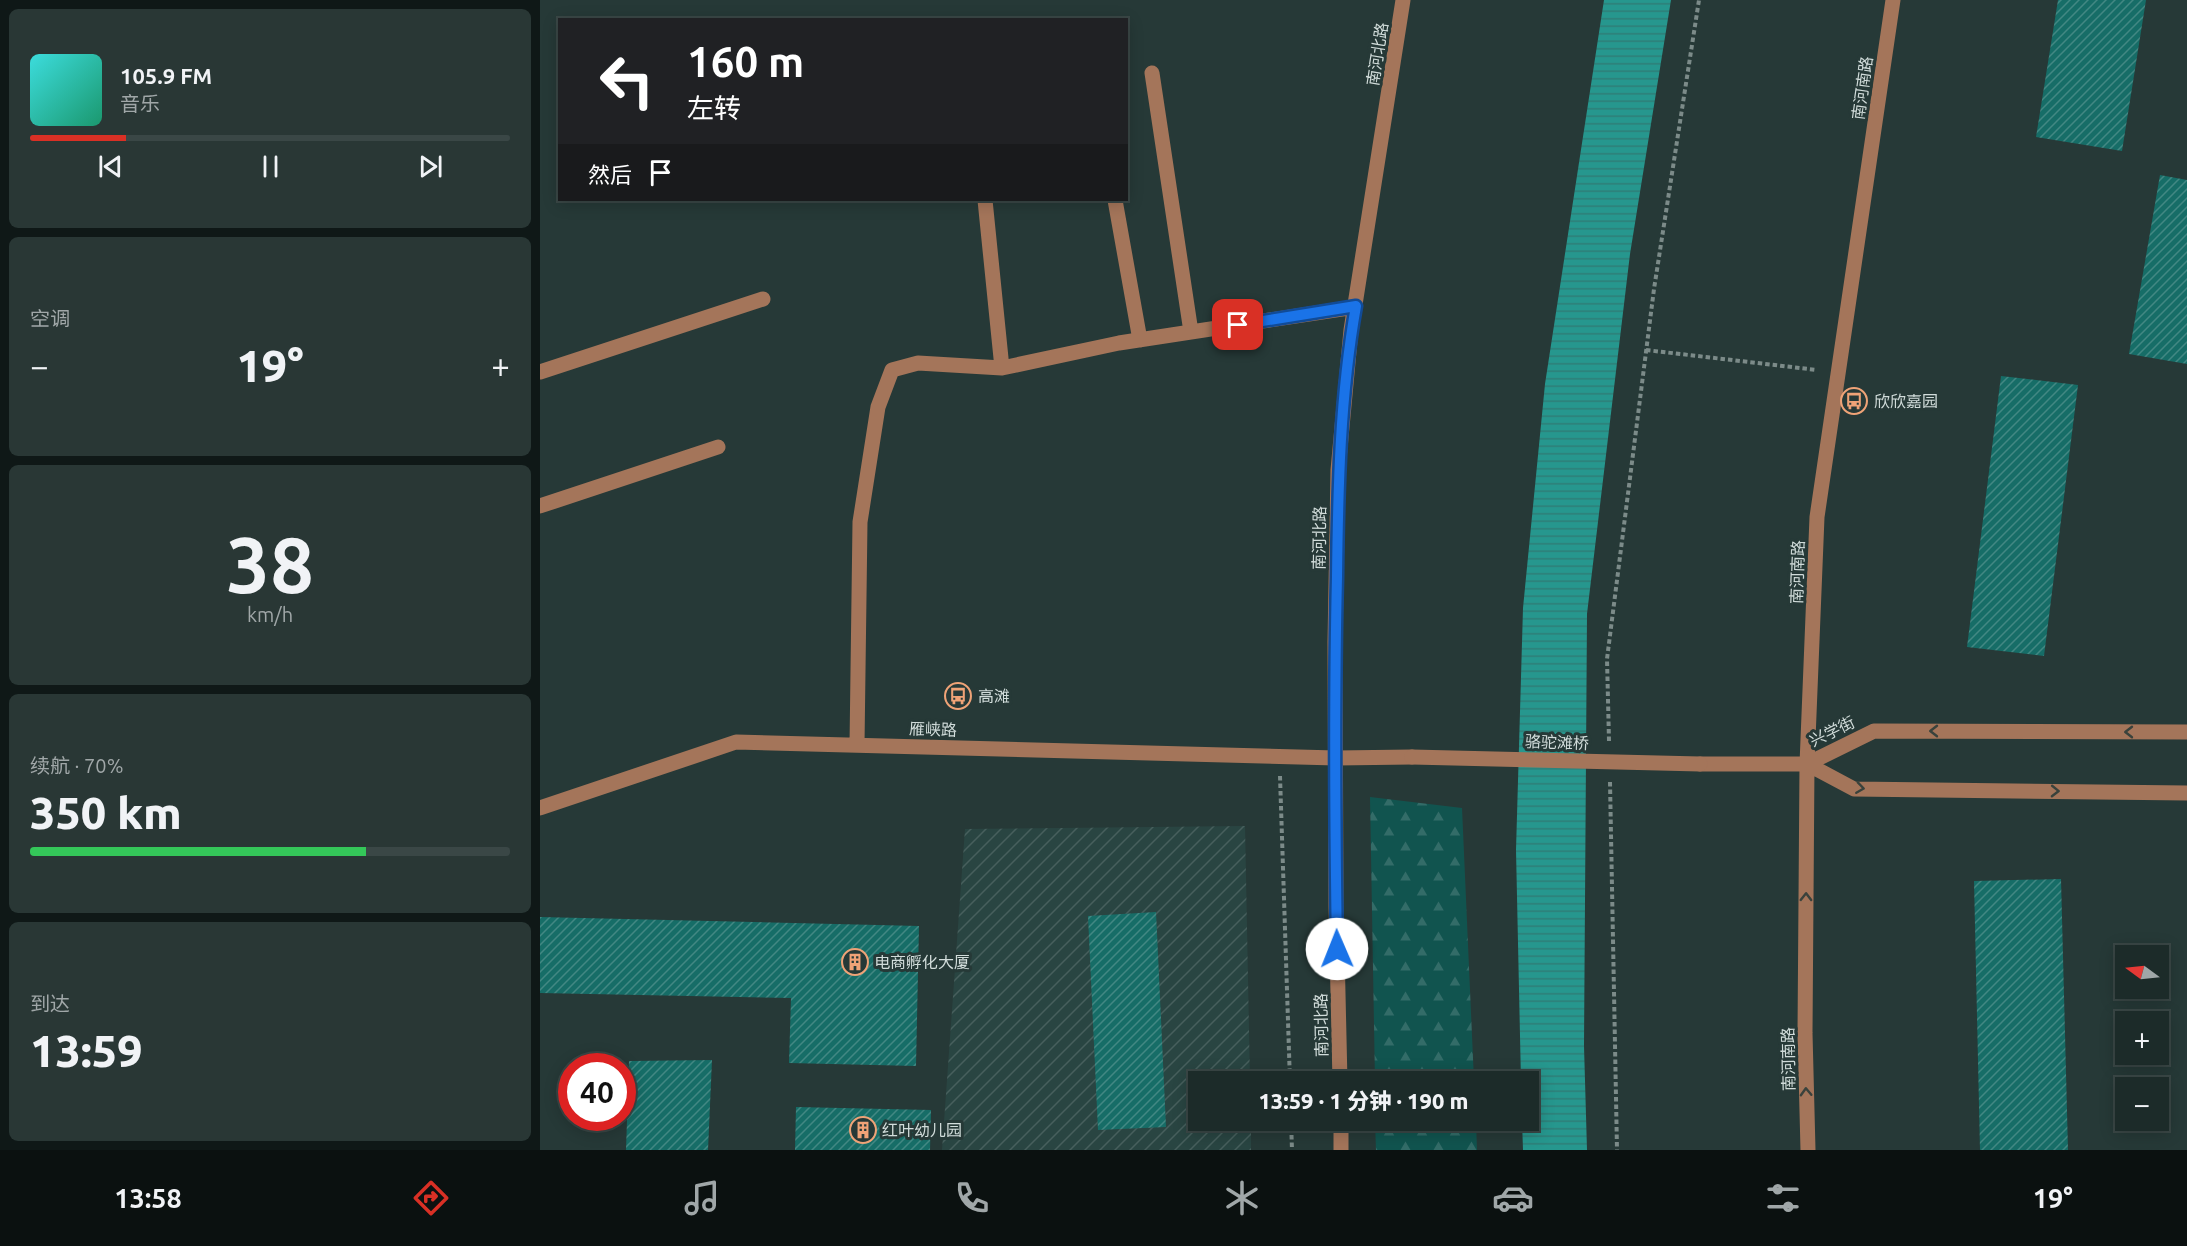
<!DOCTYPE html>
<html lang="zh">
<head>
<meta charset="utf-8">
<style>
  body { margin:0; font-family:Ubuntu,"Noto Sans SC",sans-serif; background:#293735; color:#f1f3f6; height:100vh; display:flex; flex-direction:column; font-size:22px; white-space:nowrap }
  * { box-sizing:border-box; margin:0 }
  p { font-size:20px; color:#a0a7a8 }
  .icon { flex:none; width:33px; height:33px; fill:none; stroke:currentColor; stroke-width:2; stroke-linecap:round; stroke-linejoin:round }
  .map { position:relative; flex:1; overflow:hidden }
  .drawer { display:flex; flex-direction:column; gap:9px; padding:9px; background:#0f1817; width:540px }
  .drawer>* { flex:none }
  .top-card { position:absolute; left:18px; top:18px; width:570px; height:183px; border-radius:0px; box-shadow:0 3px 15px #0003,0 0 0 2px #3a4746; background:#202124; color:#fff; overflow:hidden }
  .needle { width:39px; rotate:285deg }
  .tools { position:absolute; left:1575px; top:945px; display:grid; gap:12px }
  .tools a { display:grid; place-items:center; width:54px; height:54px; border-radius:0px; background:#1c2b29; box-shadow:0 3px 15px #0003,0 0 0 2px #3a4746; font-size:30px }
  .speed { position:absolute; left:18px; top:1053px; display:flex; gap:12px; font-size:30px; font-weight:700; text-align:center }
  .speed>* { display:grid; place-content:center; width:78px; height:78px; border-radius:50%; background:#1c2b29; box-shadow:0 3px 15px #0003,0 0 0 2px #3a4746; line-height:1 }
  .speed .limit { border:9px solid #d22; background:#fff; color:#111 }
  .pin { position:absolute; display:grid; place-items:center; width:51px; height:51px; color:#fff; margin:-26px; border-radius:12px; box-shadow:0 3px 9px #0006 }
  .me { position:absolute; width:66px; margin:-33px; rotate:359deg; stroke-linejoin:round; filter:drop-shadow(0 0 4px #0008) }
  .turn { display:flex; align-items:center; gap:21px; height:126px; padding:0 30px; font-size:27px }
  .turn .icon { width:78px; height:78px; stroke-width:2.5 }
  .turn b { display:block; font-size:42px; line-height:51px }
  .then { display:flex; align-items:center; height:57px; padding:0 30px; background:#0003; gap:12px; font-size:22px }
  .big { font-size:45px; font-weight:800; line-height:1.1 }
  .drawer .card { flex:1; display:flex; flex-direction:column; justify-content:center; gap:9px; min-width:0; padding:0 21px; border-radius:9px; background:#293735 }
  .drawer .dial { align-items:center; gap:0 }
  .dial b { font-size:78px; line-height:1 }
  .song { display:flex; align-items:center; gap:18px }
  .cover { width:72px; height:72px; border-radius:9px; background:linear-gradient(135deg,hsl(180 70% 55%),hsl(160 70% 35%)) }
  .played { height:6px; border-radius:3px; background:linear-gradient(90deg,#d93025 20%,#3a4746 20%) }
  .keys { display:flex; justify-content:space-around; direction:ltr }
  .heat { display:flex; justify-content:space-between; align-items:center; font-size:33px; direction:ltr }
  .charge { height:9px; border-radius:4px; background:linear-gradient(90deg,#34c759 70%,#3a4746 0) }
  .trip { position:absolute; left:648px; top:1071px; width:351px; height:60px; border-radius:0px; background:#1c2b29; box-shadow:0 3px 15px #0003,0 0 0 2px #3a4746; font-weight:800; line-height:60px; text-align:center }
  .tab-bar { display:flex; height:96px; justify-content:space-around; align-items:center; background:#0b1110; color:#a0a7a8 }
  .tab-bar .icon { width:42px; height:42px }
  .tab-bar .on { color:#d93025 }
  .tab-bar b { font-size:27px; color:#f1f3f6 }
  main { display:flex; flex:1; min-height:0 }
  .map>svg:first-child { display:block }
</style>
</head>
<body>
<main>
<section class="drawer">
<div class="card">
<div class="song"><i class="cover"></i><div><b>105.9 FM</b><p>音乐</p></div></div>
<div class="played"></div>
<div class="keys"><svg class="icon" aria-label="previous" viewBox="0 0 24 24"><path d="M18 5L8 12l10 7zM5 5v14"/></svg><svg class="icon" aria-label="pause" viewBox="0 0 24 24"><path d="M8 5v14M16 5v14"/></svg><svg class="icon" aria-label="next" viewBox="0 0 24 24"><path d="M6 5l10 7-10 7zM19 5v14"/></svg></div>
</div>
<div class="card"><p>空调</p>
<div class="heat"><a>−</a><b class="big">19°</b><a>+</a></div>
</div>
<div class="card dial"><b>38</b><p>km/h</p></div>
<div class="card"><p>续航 · 70%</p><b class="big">350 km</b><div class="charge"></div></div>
<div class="card"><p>到达</p><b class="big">13:59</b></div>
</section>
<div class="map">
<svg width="1647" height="1150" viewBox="0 0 1647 1150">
  <defs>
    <pattern id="industrial-furrows" width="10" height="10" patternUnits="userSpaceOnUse" patternTransform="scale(1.5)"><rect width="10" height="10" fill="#294542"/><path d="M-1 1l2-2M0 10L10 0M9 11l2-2" fill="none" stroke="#475f5d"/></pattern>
    <pattern id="forest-firs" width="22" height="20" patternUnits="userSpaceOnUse" patternTransform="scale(1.5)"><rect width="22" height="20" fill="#11544f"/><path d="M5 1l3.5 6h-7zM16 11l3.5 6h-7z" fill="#336c68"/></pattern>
    <pattern id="water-rules" width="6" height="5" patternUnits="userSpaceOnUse" patternTransform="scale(1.5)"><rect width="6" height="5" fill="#26978e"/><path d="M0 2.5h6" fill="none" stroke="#2e7e77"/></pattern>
    <pattern id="building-hatch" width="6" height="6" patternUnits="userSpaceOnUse" patternTransform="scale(1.5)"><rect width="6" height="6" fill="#166d67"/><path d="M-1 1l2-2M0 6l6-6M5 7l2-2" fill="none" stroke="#428883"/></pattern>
  </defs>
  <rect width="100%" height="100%" fill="#263937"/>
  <path fill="url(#industrial-furrows)" d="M 705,826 L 710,1081 L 658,1082 L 658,1120 L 711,1121 L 711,1150 L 402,1150 L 425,829 Z"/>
  <path fill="url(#forest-firs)" d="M 830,797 L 922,808 L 934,1081 L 835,1081 Z
    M 835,1121 L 936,1121 L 937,1150 L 836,1150 Z"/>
  <path fill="url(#water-rules)" d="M 1064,0 L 1131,0 L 1090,254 L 1047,614 L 1044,1046 L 1047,1150 L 983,1150 L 982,1121 L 988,1120 L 988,1082 L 981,1082 L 976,850 L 983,608 L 1005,384 Z"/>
  <path fill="url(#building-hatch)" d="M 1518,0 L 1606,0 L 1582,151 L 1496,137 Z
    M 1620,175 L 1647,180 L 1647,364 L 1589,354 Z
    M 1461,376 L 1538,385 L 1504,656 L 1427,647 Z
    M 1521,879 L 1528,1150 L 1440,1150 L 1434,881 Z
    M 616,912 L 626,1127 L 558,1130 L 548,916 Z
    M 0,917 L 379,926 L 376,1066 L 249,1063 L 251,998 L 0,993 Z
    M 172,1060 L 168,1150 L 86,1150 L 89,1061 Z
    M 256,1107 L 391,1110 L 390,1150 L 255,1150 Z"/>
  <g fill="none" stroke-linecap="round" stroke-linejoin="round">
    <path stroke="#7c8b89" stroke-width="4" stroke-dasharray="4.5 3" stroke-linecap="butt" d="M 1106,350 L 1277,370
      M 1069,741 L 1067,659 L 1114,289 L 1159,0
      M 740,776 L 750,1082
      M 1070,782 L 1077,1150
      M 751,1120 L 752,1150"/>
    <path stroke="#a4755a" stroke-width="15" d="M 612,73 L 651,332
      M 445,200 L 462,368
      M 575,200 L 600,340
      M 0,372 L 223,299
      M 0,506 L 178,447
      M 317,745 L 320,522 L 338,407 L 352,370 L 378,363 L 462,368 L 579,343 L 815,307
      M 1160,764 L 1267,764 L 1334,731 L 1647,732
      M 1267,764 L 1314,789 L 1647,793
      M 0,808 L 196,742 L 796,758 L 872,757
      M 800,1082 L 796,905 L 795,642 L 798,470 L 811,330 L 863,0
      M 801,1120 L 801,1150
      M 1268,1150 L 1265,1033 L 1267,764 L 1277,517 L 1353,0"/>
    <path stroke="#a4755a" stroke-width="15" d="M 872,757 L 1160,764"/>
  </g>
  <defs><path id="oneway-chevron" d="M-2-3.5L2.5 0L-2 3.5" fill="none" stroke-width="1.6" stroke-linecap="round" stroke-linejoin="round" transform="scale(1.5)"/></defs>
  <g stroke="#39423c">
    <use href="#oneway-chevron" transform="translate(1394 731) rotate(-180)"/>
    <use href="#oneway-chevron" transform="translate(1589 732) rotate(-180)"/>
    <use href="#oneway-chevron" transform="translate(1320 788) rotate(8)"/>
    <use href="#oneway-chevron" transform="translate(1515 791) rotate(1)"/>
    <use href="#oneway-chevron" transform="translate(1266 897) rotate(-89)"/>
    <use href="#oneway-chevron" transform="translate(1266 1092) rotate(-92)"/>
  </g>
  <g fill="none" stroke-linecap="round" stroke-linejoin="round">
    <defs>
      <path id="route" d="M 698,325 L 816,306 C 800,396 798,487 797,577 C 794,701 795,825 797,949"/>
    </defs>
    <use href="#route" stroke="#114b97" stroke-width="15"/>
    <use href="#route" stroke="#1a73e8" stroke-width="10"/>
  </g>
  <defs>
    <symbol id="bus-ring" viewBox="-11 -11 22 22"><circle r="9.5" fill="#263937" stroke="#efa377" stroke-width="1.5"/><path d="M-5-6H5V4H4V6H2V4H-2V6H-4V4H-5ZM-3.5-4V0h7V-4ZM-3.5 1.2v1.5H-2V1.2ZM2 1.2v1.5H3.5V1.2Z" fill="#efa377"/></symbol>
    <symbol id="building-ring" viewBox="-11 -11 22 22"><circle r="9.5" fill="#263937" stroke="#efa377" stroke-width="1.5"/><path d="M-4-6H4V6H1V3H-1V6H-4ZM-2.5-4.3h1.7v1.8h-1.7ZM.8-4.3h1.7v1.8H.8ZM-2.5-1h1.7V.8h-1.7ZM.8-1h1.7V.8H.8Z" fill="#efa377"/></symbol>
  </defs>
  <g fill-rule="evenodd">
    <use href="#bus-ring" x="1299" y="386" width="30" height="30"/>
    <use href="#bus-ring" x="403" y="681" width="30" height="30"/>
    <use href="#building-ring" x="300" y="947" width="30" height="30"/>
    <use href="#building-ring" x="308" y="1115" width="30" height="30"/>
  </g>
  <g text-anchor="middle" stroke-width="6" stroke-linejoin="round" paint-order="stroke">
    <g font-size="16" fill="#d1dcda" stroke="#263937">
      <text transform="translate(837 54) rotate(-81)" y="6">南河北路</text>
      <text transform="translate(1322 88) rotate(-82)" y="6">南河南路</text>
      <text transform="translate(779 538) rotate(-89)" y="6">南河北路</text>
      <text transform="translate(1257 572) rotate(-88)" y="6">南河南路</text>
      <text transform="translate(393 729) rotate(2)" y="6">雁峡路</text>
      <text transform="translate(1292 731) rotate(-26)" y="6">兴学街</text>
      <text transform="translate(1017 742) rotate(2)" y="6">骆驼滩桥</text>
      <text transform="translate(781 1025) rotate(-91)" y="6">南河北路</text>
      <text transform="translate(1248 1059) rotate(-91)" y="6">南河南路</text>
    </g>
    <g font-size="16" fill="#d1dcda" stroke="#263937" text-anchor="start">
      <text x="1334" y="407">欣欣嘉园</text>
      <text x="438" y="702">高滩</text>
      <text x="334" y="968">电商孵化大厦</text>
      <text x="342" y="1136">红叶幼儿园</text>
    </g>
  </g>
</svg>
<div class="tools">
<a><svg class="needle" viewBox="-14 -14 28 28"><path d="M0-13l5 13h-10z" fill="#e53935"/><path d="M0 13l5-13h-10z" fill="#a0a7a8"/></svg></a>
<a>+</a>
<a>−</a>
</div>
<div class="speed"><div class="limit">40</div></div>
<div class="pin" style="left:698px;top:325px;background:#d93025"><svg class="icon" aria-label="arrive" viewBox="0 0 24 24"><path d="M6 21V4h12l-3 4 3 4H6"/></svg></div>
<svg class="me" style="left:797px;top:949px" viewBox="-20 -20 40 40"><circle r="19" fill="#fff"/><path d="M0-13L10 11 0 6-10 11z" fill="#1a73e8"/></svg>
<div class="trip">13:59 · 1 分钟 · 190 m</div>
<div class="top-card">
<div class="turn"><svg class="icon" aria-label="left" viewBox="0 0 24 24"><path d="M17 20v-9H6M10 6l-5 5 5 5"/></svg><div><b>160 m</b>左转</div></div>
<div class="then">然后<svg class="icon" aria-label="arrive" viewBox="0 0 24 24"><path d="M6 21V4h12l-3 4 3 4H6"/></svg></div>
</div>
</div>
</main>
<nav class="tab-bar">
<b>13:58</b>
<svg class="icon on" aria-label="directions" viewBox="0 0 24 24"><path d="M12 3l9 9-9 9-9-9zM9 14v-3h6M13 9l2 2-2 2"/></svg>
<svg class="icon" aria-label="music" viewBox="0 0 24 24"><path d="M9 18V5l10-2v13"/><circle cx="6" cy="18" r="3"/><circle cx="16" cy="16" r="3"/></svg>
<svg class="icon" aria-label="phone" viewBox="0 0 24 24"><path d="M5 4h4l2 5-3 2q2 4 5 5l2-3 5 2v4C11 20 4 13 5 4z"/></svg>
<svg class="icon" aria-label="climate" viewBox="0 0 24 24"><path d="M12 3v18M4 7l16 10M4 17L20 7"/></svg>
<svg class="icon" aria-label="car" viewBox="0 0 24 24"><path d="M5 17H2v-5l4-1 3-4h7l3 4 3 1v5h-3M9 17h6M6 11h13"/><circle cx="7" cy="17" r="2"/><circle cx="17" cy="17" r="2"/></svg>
<svg class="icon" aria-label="filters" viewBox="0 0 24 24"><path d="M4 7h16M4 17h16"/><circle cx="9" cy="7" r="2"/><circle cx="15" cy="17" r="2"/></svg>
<b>19°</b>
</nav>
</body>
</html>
